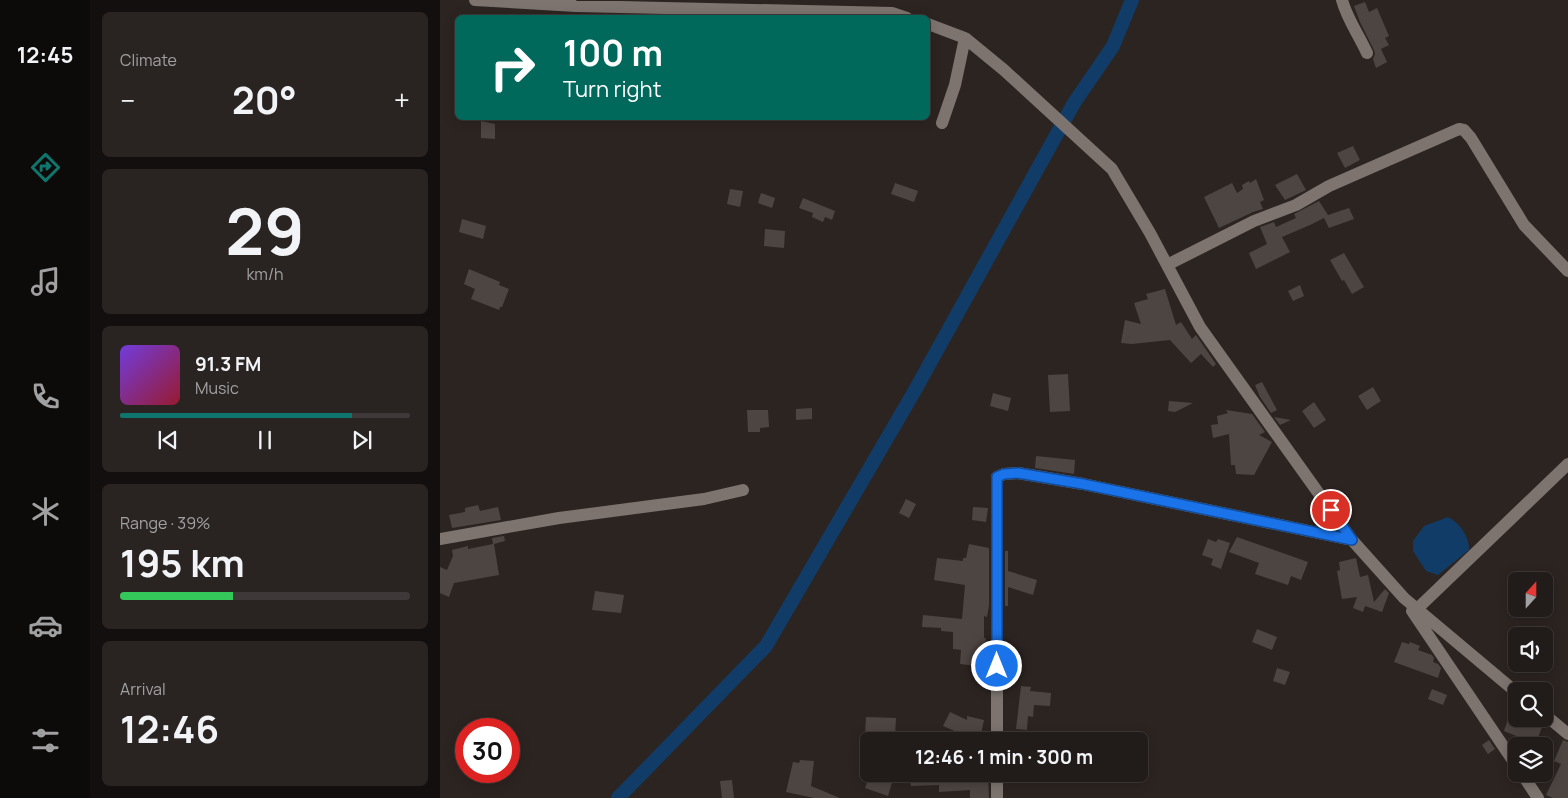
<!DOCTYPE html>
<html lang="en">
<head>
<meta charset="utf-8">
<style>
  body { margin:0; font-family:Manrope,sans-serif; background:#292422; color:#f1f3f6; height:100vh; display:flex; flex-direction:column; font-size:19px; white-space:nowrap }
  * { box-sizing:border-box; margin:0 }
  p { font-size:16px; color:#a2a1a2 }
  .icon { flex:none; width:28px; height:28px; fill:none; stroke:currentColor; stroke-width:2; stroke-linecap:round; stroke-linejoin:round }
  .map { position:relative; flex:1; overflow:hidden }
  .sheet { display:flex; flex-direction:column; gap:12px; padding:12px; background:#120f0e; width:350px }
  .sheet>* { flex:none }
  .hud { position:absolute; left:15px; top:15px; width:475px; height:105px; border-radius:8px; box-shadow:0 2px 12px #0003,0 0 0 1px #3e3938; background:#00695c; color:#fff; overflow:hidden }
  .needle { width:32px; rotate:21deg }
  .fabs { position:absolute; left:1068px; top:572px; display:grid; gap:10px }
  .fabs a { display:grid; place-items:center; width:45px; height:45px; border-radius:8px; background:#211b19; box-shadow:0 2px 12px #0003,0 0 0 1px #3e3938; font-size:25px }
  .speed { position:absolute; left:15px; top:718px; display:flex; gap:10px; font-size:25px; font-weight:700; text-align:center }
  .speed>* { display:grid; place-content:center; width:65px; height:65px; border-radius:50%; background:#211b19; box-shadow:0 2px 12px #0003,0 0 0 1px #3e3938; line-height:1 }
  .speed .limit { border:8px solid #d22; background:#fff; color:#111 }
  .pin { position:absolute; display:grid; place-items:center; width:42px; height:42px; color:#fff; margin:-21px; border:2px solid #fff; border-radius:50%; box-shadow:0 1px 5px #0007 }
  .me { position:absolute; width:55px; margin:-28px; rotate:0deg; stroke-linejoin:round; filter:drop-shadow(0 0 4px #0008) }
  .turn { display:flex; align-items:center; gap:18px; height:105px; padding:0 25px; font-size:22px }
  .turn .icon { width:65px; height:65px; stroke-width:2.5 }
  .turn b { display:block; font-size:35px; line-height:42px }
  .big { font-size:38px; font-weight:700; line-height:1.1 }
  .sheet .tile { flex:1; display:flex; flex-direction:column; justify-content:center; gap:8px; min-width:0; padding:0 18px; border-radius:8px; background:#292422 }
  .sheet .dial { align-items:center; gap:0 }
  .dial b { font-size:65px; line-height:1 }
  .song { display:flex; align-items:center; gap:15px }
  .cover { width:60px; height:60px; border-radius:8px; background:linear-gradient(135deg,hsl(260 70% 55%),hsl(350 70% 35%)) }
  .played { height:5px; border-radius:2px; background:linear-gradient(90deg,#0f766e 80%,#3e3938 80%) }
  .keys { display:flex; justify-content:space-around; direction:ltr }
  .heat { display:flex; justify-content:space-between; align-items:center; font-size:28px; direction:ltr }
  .charge { height:8px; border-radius:4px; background:linear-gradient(90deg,#34c759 39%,#3e3938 0) }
  .trip { position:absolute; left:420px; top:732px; width:288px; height:50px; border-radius:8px; background:#211b19; box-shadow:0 2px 12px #0003,0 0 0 1px #3e3938; font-weight:700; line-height:50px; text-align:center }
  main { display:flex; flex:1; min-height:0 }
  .dock { display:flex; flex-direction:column; width:90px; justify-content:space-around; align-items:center; background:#0d0b0a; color:#a2a1a2 }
  .dock .icon { width:35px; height:35px }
  .dock .selected { color:#0f766e }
  .dock b { font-size:22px; color:#f1f3f6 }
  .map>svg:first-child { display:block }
</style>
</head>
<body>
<main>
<nav class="dock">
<b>12:45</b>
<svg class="icon selected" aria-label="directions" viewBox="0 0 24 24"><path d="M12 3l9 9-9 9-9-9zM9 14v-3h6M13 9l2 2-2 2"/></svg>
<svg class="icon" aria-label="music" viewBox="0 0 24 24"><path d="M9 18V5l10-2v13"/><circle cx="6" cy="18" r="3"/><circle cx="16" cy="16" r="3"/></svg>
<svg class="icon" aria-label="phone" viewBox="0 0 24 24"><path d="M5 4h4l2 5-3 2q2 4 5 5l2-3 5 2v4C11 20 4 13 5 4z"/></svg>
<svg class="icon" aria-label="climate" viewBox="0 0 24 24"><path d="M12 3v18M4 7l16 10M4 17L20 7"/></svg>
<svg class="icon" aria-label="car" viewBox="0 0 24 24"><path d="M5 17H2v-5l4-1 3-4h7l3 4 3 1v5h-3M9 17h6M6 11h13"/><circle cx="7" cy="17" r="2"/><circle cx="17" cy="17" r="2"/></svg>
<svg class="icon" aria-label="filters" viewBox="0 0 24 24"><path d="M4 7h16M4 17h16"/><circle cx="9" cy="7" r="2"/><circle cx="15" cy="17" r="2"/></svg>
</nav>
<section class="sheet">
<div class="tile"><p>Climate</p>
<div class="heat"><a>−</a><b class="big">20°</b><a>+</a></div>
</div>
<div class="tile dial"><b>29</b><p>km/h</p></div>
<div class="tile">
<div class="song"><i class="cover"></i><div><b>91.3 FM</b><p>Music</p></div></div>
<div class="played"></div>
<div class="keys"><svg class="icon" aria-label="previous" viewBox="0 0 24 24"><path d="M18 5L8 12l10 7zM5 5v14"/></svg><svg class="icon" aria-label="pause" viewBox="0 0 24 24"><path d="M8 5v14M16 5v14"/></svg><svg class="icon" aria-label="next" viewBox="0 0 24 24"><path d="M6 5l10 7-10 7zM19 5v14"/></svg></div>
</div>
<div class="tile"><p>Range · 39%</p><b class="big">195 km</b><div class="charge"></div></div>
<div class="tile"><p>Arrival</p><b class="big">12:46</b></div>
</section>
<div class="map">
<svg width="1128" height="798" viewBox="0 0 1128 798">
  <rect width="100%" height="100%" fill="#2c2421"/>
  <path fill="#113c67" d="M 1008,517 C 1020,523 1029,536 1029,550 L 998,575 L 986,571 L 973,551 L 973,541 L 984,526 Z"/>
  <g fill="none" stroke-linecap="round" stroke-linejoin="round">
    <path stroke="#113c67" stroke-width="14" d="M 178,798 L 326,646 L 474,392 L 634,103 L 673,46 L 692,0"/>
  </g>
  <path fill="#4d4541" d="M 925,2 L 929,12 L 937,8 L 949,36 L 945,38 L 949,45 L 941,49 L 947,62 L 936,68 L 933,59 L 935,54 L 934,50 L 920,22 L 914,6 Z
    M 41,121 L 55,124 L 55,139 L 41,138 Z
    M 913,146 L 920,160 L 905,168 L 897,153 Z
    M 857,174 L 866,190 L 845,200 L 835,185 Z
    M 816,179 L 824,200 L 820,202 L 823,209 L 813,212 L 779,228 L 764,197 L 792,183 L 797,193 L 803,189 L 802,185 L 809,181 L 810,183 Z
    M 455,183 L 478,191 L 474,202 L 451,194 Z
    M 290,189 L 303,191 L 300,207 L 287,204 Z
    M 321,193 L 335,198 L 332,208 L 318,203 Z
    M 363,198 L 395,211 L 392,220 L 385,217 L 383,222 L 372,217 L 373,213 L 359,208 Z
    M 879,201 L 888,215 L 909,208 L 914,219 L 889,228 L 884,218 L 870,225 L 842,237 L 850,252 L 816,269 L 809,253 L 827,244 L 820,227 L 834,222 L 836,227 L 856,218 L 854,214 Z
    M 22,219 L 46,226 L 43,239 L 19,232 Z
    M 325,229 L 345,231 L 344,248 L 324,246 Z
    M 904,253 L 924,287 L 912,294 L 904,280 L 902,281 L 890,260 Z
    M 29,269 L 60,282 L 59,285 L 69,289 L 62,307 L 60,307 L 59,310 L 31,299 L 35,289 L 24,284 Z
    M 860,285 L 864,296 L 853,301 L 848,291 Z
    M 725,289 L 736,325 L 741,322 L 752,339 L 756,335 L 776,364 L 773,367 L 761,354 L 751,363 L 730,340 L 692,344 L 681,343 L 685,320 L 701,324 L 694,303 L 708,299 L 706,294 Z
    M 628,374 L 630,411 L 610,412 L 608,375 Z
    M 822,382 L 837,410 L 831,413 L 820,397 L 815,385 Z
    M 933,387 L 941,401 L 927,410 L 918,396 Z
    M 553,393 L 571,398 L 568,411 L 550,406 Z
    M 729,401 L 753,403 L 735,412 L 728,411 Z
    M 874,402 L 886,420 L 874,428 L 862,411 Z
    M 372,408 L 372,419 L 356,420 L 356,409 Z
    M 307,410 L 328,410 L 329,427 L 320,428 L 320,432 L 308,432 Z
    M 786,410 L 812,414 L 825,432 L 819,435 L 832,442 L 814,475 L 796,474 L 795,465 L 791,465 L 789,434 L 773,438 L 771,425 L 778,424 L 777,416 L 788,413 Z
    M 834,417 L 851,420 L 840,425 Z
    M 596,456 L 635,460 L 634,474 L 595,468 Z
    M 466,499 L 476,504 L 469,518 L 459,513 Z
    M 38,505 L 40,511 L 58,507 L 61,520 L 12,528 L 9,515 L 25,512 L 25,508 Z
    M 533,507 L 548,508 L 546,522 L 532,520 Z
    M 64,536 L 65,541 L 54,544 L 59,575 L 14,583 L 9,597 L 0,593 L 0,567 L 7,570 L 13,556 L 12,550 L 28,546 L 28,549 L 53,544 L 52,538 Z
    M 797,537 L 868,562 L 861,580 L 851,576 L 848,585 L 815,574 L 819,563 L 789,552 Z
    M 768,539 L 776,542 L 778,539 L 790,543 L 781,569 L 771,565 L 773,559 L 762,555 Z
    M 529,544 L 549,548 L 549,606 L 547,617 L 544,616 L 544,638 L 546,638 L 544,655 L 545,655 L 545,667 L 520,664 L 521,650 L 513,649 L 513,632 L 501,631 L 501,628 L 482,627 L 483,615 L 522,619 L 525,585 L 494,580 L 497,558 L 523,561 L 523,558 L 526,558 Z
    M 565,551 L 568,551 L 568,571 L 597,580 L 593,595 L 568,587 L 568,606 L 565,606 Z
    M 916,558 L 920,577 L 928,575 L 934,602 L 945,589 L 949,593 L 942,612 L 925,606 L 923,612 L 913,608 L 917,597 L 902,599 L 897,571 L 900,570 L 899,562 Z
    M 155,591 L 184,595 L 181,613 L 152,610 Z
    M 817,629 L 837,637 L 832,650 L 812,642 Z
    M 962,642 L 969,644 L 970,642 L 980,646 L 978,650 L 992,655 L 994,658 L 993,662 L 998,664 L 1001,668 L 998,678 L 954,662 Z
    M 837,668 L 850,672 L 845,685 L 833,681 Z
    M 581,686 L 591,687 L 590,691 L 611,693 L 610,706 L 594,705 L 593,717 L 588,716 L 587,730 L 576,729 Z
    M 992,689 L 1007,695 L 1003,705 L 988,699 Z
    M 510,712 L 527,720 L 527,716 L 544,720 L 540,738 L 519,733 L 503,726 Z
    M 426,717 L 456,718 L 455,736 L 425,736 Z
    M 1068,719 L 1098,719 L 1103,724 L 1096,744 L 1064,731 Z
    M 1049,740 L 1055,749 L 1048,754 L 1042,745 Z
    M 1123,740 L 1128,742 L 1128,798 L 1113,798 L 1106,795 L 1121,764 L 1114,761 Z
    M 360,760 L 374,761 L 371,786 L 400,798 L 374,798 L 346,792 L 353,762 L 359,763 Z
    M 430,774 L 437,774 L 453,779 L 448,796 L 425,788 Z
    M 478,774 L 541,774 L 541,776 L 548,776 L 549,798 L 530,798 L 530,790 L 499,792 L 499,785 L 471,786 L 469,775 Z
    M 292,780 L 294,798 L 282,798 L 280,781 Z"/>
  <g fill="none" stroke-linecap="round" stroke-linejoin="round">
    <path stroke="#7d746f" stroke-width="12" d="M 35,0 L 136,6 L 452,13 L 467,18
      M 902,0 C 907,19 919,35 927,53
      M 488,24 L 525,38 L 564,70 L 672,169 L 710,233 L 760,327 L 912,540 L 964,598 L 1076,692
      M 502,123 L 515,85 L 525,38
      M 727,265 L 814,221 L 856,205 L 889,186 L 1019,129 L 1024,130 L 1031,138 L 1084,225 L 1128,271
      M 0,539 L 119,518 L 264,499 L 303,490
      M 977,609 L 1128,464
      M 972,611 L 1076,765
      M 1104,714 L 1128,734
      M 557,741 L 557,477 L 564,474 L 578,473 L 643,484 L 912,540
      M 557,774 L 557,798
      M 1082,774 L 1098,798"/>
  </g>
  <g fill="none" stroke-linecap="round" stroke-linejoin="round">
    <defs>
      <path id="route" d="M 557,666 L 557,477 L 564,474 L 578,473 L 643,484 L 912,540 L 891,510"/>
    </defs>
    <use href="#route" stroke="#114b97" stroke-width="12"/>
    <use href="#route" stroke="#1a73e8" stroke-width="9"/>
  </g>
</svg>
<div class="fabs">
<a><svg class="needle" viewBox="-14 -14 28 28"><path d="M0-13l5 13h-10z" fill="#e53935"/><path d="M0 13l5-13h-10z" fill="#a2a1a2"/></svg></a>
<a><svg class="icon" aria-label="sound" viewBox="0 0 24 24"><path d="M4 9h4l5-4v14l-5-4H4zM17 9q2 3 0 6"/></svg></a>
<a><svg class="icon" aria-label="search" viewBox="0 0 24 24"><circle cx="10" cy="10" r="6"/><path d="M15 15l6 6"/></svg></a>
<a><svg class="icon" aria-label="layers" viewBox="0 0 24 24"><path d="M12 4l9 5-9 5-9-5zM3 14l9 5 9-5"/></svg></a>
</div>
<div class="speed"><div class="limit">30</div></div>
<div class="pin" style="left:891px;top:510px;background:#d93025"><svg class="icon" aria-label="arrive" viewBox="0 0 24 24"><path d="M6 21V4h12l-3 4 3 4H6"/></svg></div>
<svg class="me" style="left:557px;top:666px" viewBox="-20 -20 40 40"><circle r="17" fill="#1a73e8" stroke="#fff" stroke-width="3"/><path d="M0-11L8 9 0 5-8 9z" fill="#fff"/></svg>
<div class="trip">12:46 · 1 min · 300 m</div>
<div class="hud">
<div class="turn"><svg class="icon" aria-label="right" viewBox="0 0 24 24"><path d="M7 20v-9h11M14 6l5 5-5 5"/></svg><div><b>100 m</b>Turn right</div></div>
</div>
</div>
</main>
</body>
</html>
